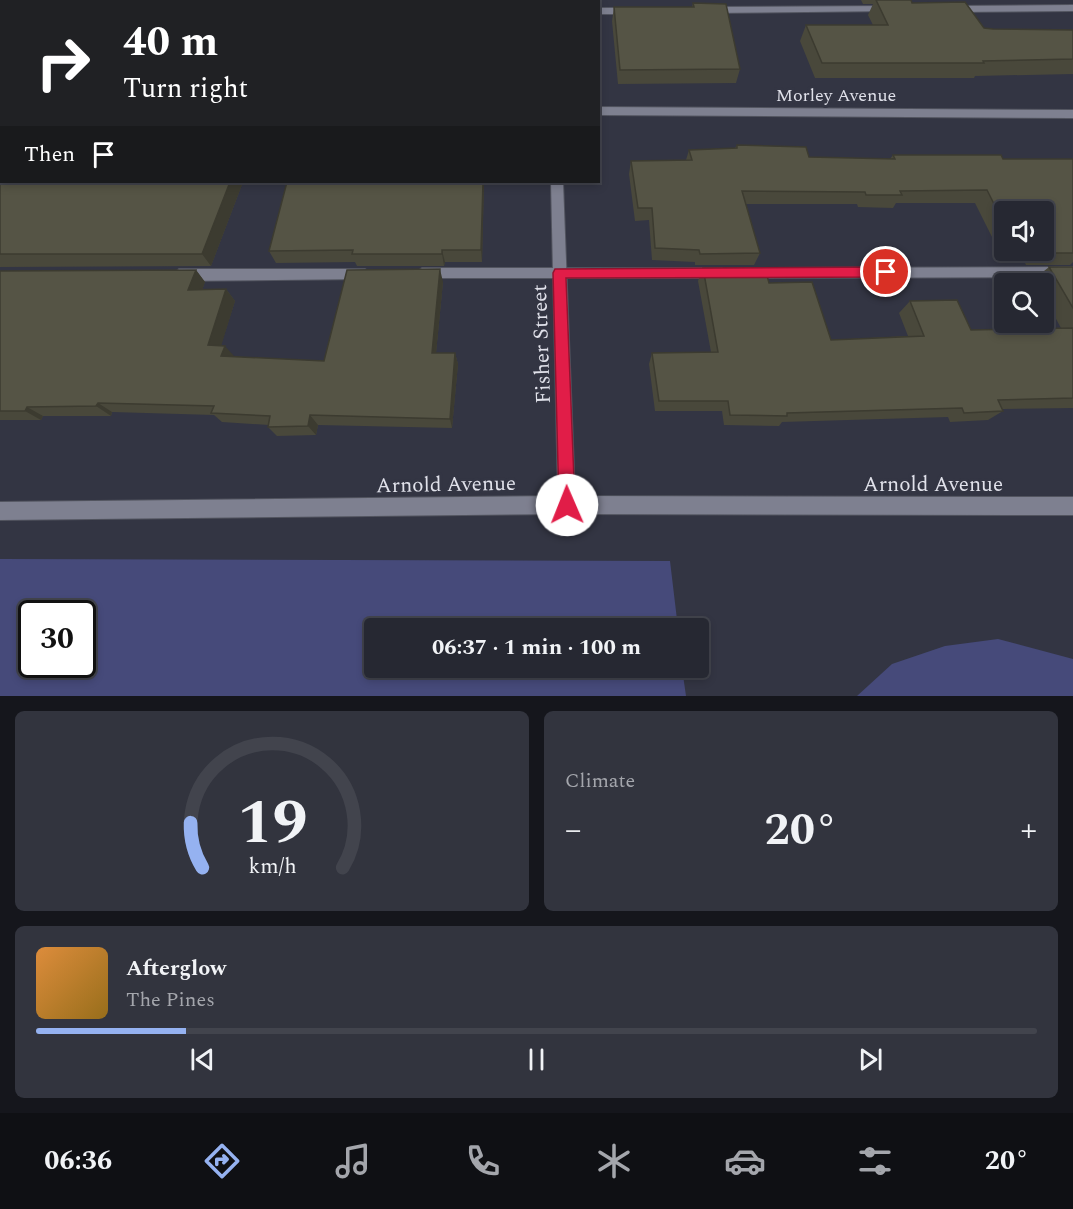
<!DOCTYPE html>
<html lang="en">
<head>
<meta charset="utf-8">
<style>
  body { margin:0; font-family:Spectral,serif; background:#32343e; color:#f1f3f6; height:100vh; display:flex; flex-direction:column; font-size:22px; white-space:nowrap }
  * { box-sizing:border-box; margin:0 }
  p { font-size:20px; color:#a4a6ac }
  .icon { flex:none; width:33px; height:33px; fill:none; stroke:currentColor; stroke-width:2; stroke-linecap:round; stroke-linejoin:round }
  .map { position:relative; height:696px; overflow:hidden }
  .side { display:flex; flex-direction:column; gap:15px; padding:15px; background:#15161c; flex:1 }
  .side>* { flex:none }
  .banner { position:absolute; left:0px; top:0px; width:600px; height:183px; box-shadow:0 3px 9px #0003,0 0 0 2px #42444d; background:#202124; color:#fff; overflow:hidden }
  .fabs { position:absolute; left:994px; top:201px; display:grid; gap:12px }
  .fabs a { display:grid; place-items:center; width:60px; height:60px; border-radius:6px; background:#262832; box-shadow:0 3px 9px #0003,0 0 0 2px #42444d; font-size:30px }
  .speed { position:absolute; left:18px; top:600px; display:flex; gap:12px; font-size:30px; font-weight:700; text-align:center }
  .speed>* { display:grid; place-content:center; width:78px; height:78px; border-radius:50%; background:#262832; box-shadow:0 3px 9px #0003,0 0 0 2px #42444d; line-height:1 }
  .speed .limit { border:3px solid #111; border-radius:9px; background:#fff; color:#111 }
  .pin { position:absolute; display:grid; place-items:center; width:51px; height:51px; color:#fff; margin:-26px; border:3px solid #fff; border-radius:50%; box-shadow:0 2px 6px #0007 }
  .me { position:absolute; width:66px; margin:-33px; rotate:359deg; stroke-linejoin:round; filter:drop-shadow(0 0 4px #0008) }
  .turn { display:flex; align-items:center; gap:21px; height:126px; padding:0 24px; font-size:27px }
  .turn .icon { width:78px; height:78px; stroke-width:2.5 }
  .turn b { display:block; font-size:42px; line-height:51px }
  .then { display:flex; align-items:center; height:57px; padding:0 24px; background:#0003; gap:12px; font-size:22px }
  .big { font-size:45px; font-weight:700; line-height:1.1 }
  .side .card { flex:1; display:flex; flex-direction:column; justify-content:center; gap:9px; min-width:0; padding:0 21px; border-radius:9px; background:#32343e }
  .side .dial { align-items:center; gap:0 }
  .dial svg { height:156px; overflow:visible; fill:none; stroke:#42444d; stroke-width:7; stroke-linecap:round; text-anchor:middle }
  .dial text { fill:#f1f3f6; stroke:none }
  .song { display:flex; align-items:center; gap:18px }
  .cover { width:72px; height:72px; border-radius:9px; background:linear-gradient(135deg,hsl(30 70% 55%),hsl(40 70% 35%)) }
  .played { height:6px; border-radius:3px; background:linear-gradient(90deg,#95b2f1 15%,#42444d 15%) }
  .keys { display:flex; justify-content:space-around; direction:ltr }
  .heat { display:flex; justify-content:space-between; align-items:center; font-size:33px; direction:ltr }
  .side .tiles { flex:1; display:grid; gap:15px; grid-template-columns:1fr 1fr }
  .card:last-child { grid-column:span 2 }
  .trip { position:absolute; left:364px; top:618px; width:345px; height:60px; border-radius:6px; background:#262832; box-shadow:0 3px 9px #0003,0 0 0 2px #42444d; font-weight:700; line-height:60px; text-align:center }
  .menu { display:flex; height:96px; justify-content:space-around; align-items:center; background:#0f1014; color:#a4a6ac }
  .menu .icon { width:42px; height:42px }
  .menu .active { color:#95b2f1 }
  .menu b { font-size:27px; color:#f1f3f6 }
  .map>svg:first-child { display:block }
</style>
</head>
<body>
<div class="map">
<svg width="1073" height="696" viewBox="0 0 1073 696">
  <rect width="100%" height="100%" fill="#333543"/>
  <path fill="#464a7a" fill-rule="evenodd" d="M 0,559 L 670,561 L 678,628 L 375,628 L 375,668 L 682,668 L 686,696 L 0,696 ZM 32,614 L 82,614 L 82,664 L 32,664 Z
    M 998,639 L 1073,659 L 1073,696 L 857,696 L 892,664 L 945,646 Z"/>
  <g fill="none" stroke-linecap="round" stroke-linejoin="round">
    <defs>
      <path id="service" d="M 1073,5 L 1073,11 L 950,12 L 945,9 L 950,6 Z
        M 890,6 L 895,9 L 893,11 L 707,13 L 702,10 L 707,7 Z
        M 0,7 L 2,7 L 2,13 L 0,13 Z
        M 598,8 L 632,8 L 637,11 L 632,14 L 598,14 Z
        M 1073,267 L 1073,277 L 746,278 L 739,273 L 746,268 Z
        M 422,268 L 722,268 L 729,273 L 722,278 L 422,278 L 415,273 Z
        M 179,269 L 365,269 L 372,274 L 365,279 L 179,281 L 172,275 Z"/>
      <path id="minor" d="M 546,0 L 556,0 L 556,2 L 546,2 Z
        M 598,107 L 1073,110 L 1073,118 L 598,115 Z
        M 0,109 L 2,109 L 2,117 L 0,117 Z
        M 551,182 L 563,182 L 575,496 L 1073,497 L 1073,515 L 567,514 L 0,520 L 0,502 L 558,496 Z"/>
    </defs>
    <use href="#service" stroke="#52545f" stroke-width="2"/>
    <use href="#minor" stroke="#52545f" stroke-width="2"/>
    <use href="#service" fill="#7e8090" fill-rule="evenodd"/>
    <use href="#minor" fill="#7e8090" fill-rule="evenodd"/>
  </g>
  <path fill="#49483b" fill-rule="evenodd" d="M 861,0 L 911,0 L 912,3 L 984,28 L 993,29 L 1073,30 L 1073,74 L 975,76 L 974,78 L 815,78 L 800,41 L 806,25 L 873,25 L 868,15 L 873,4 L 863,4 Z
    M 693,3 L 740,69 L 736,83 L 618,84 L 612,21 L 614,7 L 692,7 Z
    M 0,30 L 2,30 L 2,79 L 0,79 Z
    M 737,145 L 809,157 L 890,159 L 893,155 L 1003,159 L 1073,159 L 1073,262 L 1070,265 L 1026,265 L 1022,257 L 1002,257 L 975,203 L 896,203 L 893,208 L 858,207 L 857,204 L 746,204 L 760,253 L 754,265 L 695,265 L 695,262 L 652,260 L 649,220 L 635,221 L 629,174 L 631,161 L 686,160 L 689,150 L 735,148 ZM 1005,212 L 1044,250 L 1005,250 Z
    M 0,161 L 2,182 L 243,182 L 211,266 L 0,267 Z
    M 484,182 L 482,262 L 445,262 L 444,266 L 357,266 L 355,262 L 276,263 L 269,251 Z
    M 1049,267 L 1073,267 L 1073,408 L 1003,409 L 1003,411 L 988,420 L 950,422 L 948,417 L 782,422 L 779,426 L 724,425 L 722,411 L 655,411 L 649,364 L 652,353 L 711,352 L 698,281 L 703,268 L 769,283 L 831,340 L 908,336 L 899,313 L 910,301 L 971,330 L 1061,328 L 1044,297 L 1044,284 L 1037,284 L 1034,279 Z
    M 196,270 L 205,282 L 202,290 L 226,289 L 235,301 L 221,345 L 234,357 L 324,361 L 443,282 L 436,353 L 455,353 L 458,364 L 452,428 L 318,425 L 316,435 L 277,436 L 268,427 L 269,425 L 222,422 L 214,415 L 112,412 L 111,416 L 43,416 L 41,420 L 0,420 L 0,271 Z"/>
  <path fill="#3c3b30" d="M 140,0 L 157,0 L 156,2 L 139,2 Z
    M 230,182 L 243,182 L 211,266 L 202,254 Z
    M 483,182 L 484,182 L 482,262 L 481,250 Z
    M 442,250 L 445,262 L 444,266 L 442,254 Z
    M 440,269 L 443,282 L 435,364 L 432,353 Z
    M 196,270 L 205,282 L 198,302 L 188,290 Z
    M 226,289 L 235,301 L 218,356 L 208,345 Z
    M 225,346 L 234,356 L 231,367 L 221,356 Z
    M 455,353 L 458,364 L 452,428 L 450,419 Z
    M 98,403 L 112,412 L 111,416 L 96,406 Z
    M 27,407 L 43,416 L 41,420 L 25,411 Z
    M 310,415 L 318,425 L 316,435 L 308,426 Z"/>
  <path fill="#555445" stroke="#3c3b30" stroke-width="1.5" d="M 61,0 L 140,0 L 139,2 L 60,2 Z
    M 420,0 L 493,0 L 493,2 L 419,2 Z
    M 876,0 L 911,0 L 912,3 L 965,2 L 984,28 L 993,29 L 1073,30 L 1073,59 L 983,61 L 984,63 L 822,63 L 806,25 L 888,25 Z
    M 693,3 L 726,4 L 740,69 L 620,70 L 614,7 L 694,7 Z
    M 0,30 L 2,30 L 2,65 L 0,65 Z
    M 737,145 L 806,147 L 809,157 L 895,159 L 893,155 L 1001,155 L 1003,159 L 1073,159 L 1073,253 L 1040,253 L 1038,250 L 1044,250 L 1044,212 L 1005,212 L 1005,226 L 987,190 L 900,191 L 902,195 L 866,195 L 865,192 L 742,191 L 760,253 L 700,254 L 699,250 L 655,248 L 652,208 L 638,208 L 631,161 L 692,160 L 689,150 L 737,148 Z
    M 0,161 L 2,161 L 2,182 L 230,182 L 202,254 L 0,254 Z
    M 287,182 L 483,182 L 481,250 L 442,250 L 442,254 L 352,254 L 353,250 L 269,251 Z
    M 1049,267 L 1073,267 L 1073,308 Z
    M 703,268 L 765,268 L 769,283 L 812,282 L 831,340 L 924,336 L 910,301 L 957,300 L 971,330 L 1073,328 L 1073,398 L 998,400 L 1003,411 L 964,413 L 962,408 L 787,413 L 787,416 L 730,415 L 728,401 L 659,401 L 652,353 L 718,352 Z
    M 440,269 L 432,353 L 455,353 L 450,419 L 310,415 L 308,426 L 268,427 L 270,416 L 211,413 L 214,406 L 98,403 L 96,406 L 27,407 L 25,411 L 0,411 L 0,271 L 196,270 L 188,290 L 226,289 L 208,345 L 225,346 L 221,356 L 324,361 L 347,270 Z"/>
  <path fill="#e11d48" stroke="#92132f" stroke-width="1.5" d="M 886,267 L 893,272 L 886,277 L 566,278 L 575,505 L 572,511 L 567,513 L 561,511 L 559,505 L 553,273 L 555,269 Z"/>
  <g text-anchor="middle" stroke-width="6" stroke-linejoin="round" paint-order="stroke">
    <g font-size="18" fill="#e0e1ea" stroke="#333543">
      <text x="836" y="101">Morley Avenue</text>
    </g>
    <g font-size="21" fill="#e0e1ea" stroke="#333543">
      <text transform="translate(541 344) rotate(-92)" y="7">Fisher Street</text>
      <text transform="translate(446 484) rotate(-1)" y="7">Arnold Avenue</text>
      <text x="933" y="491">Arnold Avenue</text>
    </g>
  </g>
</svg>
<div class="fabs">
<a><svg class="icon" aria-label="sound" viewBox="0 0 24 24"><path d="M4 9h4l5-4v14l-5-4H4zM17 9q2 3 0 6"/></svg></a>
<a><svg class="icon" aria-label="search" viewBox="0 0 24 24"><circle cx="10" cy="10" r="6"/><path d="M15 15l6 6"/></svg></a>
</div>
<div class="speed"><div class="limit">30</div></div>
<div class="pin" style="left:886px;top:272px;background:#d93025"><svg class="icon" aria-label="arrive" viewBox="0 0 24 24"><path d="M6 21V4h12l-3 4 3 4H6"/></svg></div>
<svg class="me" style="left:567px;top:505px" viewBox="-20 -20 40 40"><circle r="19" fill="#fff"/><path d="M0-13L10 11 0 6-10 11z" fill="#e11d48"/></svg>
<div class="trip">06:37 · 1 min · 100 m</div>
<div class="banner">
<div class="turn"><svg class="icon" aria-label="right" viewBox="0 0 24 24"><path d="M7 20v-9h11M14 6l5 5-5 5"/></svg><div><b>40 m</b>Turn right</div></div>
<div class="then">Then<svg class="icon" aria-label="arrive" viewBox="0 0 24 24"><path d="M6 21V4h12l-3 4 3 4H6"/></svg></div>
</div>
</div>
<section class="side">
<div class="tiles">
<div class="card dial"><svg viewBox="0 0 100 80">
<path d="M14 69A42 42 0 1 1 86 69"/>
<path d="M14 69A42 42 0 0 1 8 46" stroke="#95b2f1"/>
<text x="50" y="56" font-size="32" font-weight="700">19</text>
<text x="50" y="72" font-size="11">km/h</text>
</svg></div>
<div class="card"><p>Climate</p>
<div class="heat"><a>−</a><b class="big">20°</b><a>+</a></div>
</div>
<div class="card">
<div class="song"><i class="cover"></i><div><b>Afterglow</b><p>The Pines</p></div></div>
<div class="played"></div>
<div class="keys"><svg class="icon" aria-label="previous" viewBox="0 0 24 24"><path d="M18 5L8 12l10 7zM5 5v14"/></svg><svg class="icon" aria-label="pause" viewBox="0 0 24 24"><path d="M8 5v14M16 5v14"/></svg><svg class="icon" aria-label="next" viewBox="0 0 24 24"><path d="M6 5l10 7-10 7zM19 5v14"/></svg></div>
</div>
</div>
</section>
<nav class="menu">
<b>06:36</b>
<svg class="icon active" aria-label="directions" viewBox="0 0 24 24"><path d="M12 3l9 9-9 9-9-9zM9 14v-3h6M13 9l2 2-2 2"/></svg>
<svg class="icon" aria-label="music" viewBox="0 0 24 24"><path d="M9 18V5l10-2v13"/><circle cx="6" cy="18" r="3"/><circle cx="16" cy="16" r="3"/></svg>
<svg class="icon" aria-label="phone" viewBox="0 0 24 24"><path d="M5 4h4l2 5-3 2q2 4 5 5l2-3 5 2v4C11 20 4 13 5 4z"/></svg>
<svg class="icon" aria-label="climate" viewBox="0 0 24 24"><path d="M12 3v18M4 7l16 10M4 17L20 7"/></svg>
<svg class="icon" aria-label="car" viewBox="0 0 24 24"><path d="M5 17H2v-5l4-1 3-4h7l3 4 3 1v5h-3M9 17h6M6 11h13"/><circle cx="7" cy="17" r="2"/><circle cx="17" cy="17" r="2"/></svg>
<svg class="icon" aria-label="filters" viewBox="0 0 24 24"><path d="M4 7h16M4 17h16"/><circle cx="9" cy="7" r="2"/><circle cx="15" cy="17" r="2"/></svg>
<b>20°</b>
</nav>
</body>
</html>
